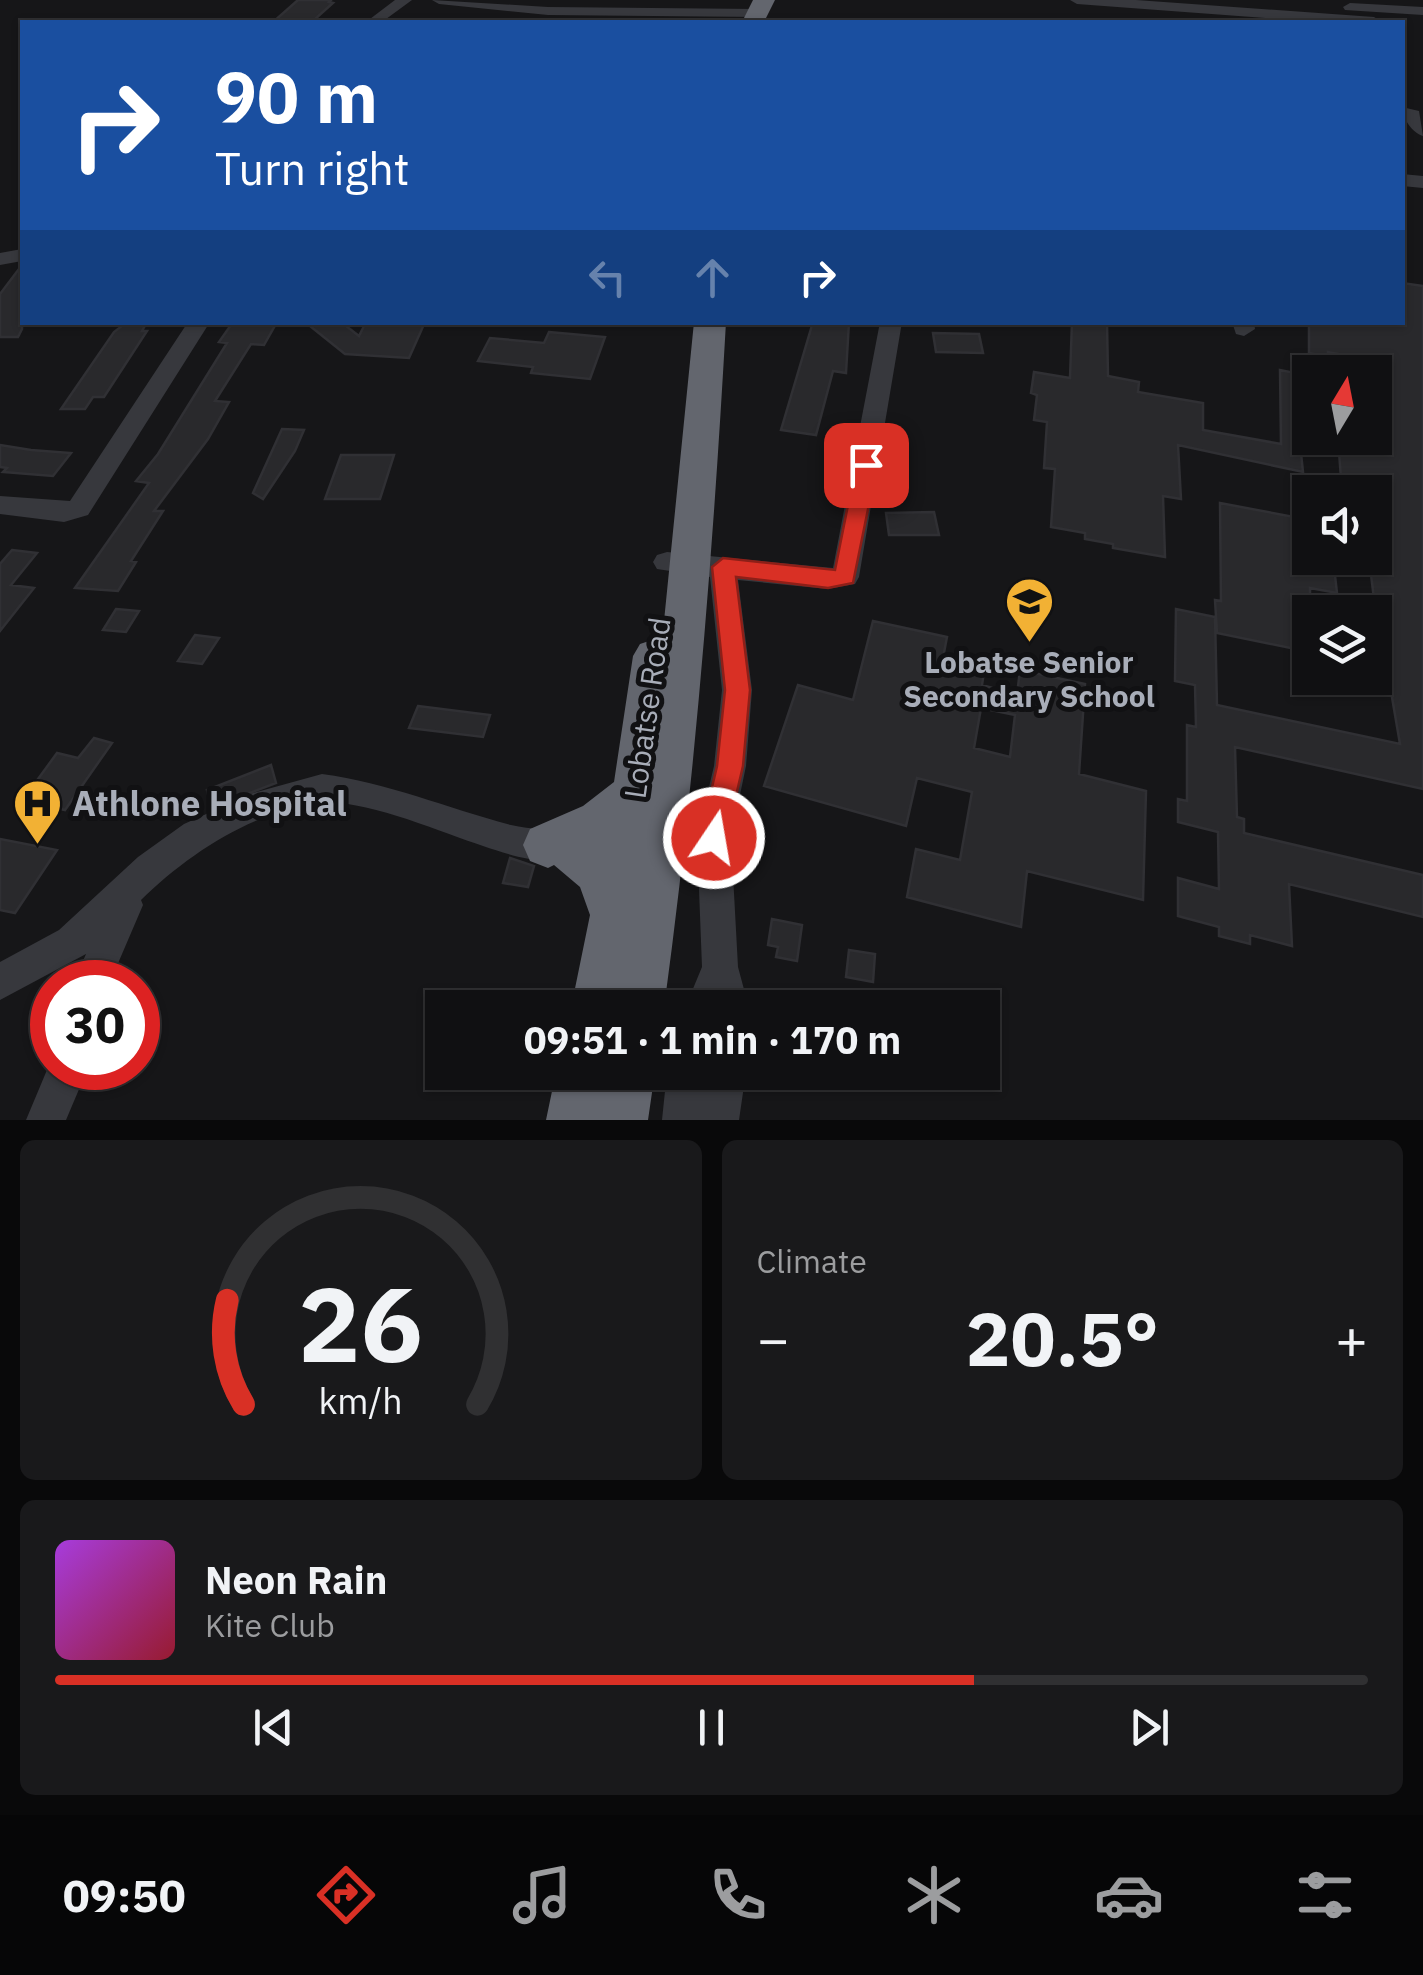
<!DOCTYPE html>
<html lang="en">
<head>
<meta charset="utf-8">
<style>
  body { margin:0; font-family:"IBM Plex Sans",sans-serif; background:#19191b; color:#f1f3f6; height:100vh; display:flex; flex-direction:column; font-size:38px; white-space:nowrap }
  * { box-sizing:border-box; margin:0 }
  p { font-size:32px; color:#9c9d9f }
  .icon { flex:none; width:55px; height:55px; fill:none; stroke:currentColor; stroke-width:2; stroke-linecap:round; stroke-linejoin:round }
  .map { position:relative; height:1120px; overflow:hidden }
  .details { display:flex; flex-direction:column; gap:20px; padding:20px; background:#09090a; flex:1 }
  .details>* { flex:none }
  .top-card { position:absolute; left:20px; top:20px; width:1385px; height:305px; border-radius:0px; box-shadow:0 2px 8px #0004,0 0 0 2px #303032; background:#1a4fa0; color:#fff; overflow:hidden }
  .needle { width:65px; rotate:10deg }
  .fabs { position:absolute; left:1292px; top:355px; display:grid; gap:20px }
  .fabs a { display:grid; place-items:center; width:100px; height:100px; border-radius:0px; background:#101012; box-shadow:0 2px 8px #0004,0 0 0 2px #303032; font-size:50px }
  .speed { position:absolute; left:30px; top:960px; display:flex; gap:20px; font-size:50px; font-weight:700; text-align:center }
  .speed>* { display:grid; place-content:center; width:130px; height:130px; border-radius:50%; background:#101012; box-shadow:0 2px 8px #0004,0 0 0 2px #303032; line-height:1 }
  .speed .limit { border:15px solid #d22; background:#fff; color:#111 }
  .pin { position:absolute; display:grid; place-items:center; width:85px; height:85px; color:#fff; margin:-42px; border-radius:20px; box-shadow:0 5px 15px #0006 }
  .me { position:absolute; width:110px; margin:-55px; rotate:12deg; stroke-linejoin:round; filter:drop-shadow(0 0 8px #0008) }
  .turn { display:flex; align-items:center; gap:35px; height:210px; padding:0 30px; font-size:45px }
  .turn .icon { width:130px; height:130px; stroke-width:2.5 }
  .turn b { display:block; font-size:70px; line-height:85px }
  .lanes { display:flex; align-items:center; height:95px; padding:0 30px; background:#0003; justify-content:center; gap:50px; direction:ltr }
  .lanes .off { opacity:.35 }
  .big { font-size:75px; font-weight:700; line-height:1.1 }
  .details .widget { flex:1; display:flex; flex-direction:column; justify-content:center; gap:15px; min-width:0; padding:0 35px; border-radius:15px; background:#19191b }
  .details .dial { align-items:center; gap:0 }
  .dial svg { height:260px; overflow:visible; fill:none; stroke:#303032; stroke-width:7; stroke-linecap:round; text-anchor:middle }
  .dial text { fill:#f1f3f6; stroke:none }
  .song { display:flex; align-items:center; gap:30px }
  .cover { width:120px; height:120px; border-radius:15px; background:linear-gradient(135deg,hsl(280 70% 55%),hsl(350 70% 35%)) }
  .played { height:10px; border-radius:5px; background:linear-gradient(90deg,#d93025 70%,#303032 70%) }
  .keys { display:flex; justify-content:space-around; direction:ltr }
  .heat { display:flex; justify-content:space-between; align-items:center; font-size:55px; direction:ltr }
  .details .tiles { flex:1; display:grid; gap:20px; grid-template-columns:1fr 1fr }
  .widget:last-child { grid-column:span 2 }
  .trip { position:absolute; left:425px; top:990px; width:575px; height:100px; border-radius:0px; background:#101012; box-shadow:0 2px 8px #0004,0 0 0 2px #303032; font-weight:700; line-height:100px; text-align:center }
  .menu { display:flex; height:160px; justify-content:space-around; align-items:center; background:#060607; color:#9c9d9f }
  .menu .icon { width:70px; height:70px }
  .menu .current { color:#d93025 }
  .menu b { font-size:45px; color:#f1f3f6 }
  .map>svg:first-child { display:block }
</style>
</head>
<body>
<div class="map">
<svg width="1423" height="1120" viewBox="0 0 1423 1120">
  <rect width="100%" height="100%" fill="#161618"/>
  <path fill="#29292c" stroke="#303034" stroke-width="2.5" fill-rule="evenodd" d="M 298,0 L 331,0 L 329,2 L 333,3 L 314,20 L 273,22 Z
    M 22,265 L 22,329 L 18,337 L 0,337 L 0,294 Z
    M 1402,283 L 1423,286 L 1423,789 L 1235,747 L 1237,817 L 1244,819 L 1244,833 L 1423,875 L 1423,917 L 1289,884 L 1292,946 L 1250,935 L 1250,944 L 1219,936 L 1219,927 L 1178,916 L 1178,878 L 1219,889 L 1218,832 L 1178,822 L 1178,799 L 1187,801 L 1187,725 L 1196,727 L 1195,685 L 1175,681 L 1176,609 L 1215,617 L 1217,705 L 1400,744 L 1387,668 L 1375,665 L 1375,631 L 1378,632 L 1369,558 L 1375,558 L 1375,492 L 1342,492 L 1338,438 L 1375,438 L 1375,361 L 1328,352 L 1328,357 L 1309,353 L 1309,322 L 1402,322 Z
    M 127,322 L 147,322 L 142,331 L 147,331 L 104,397 L 93,397 L 85,409 L 61,409 L 114,332 Z
    M 233,322 L 277,322 L 264,345 L 251,344 L 215,401 L 229,402 L 208,439 L 154,511 L 163,511 L 131,561 L 136,562 L 118,591 L 75,588 L 149,483 L 136,481 L 158,454 L 227,343 L 219,342 Z
    M 305,322 L 341,322 L 359,336 L 366,322 L 425,322 L 409,358 L 345,354 Z
    M 813,322 L 849,322 L 846,373 L 833,371 L 816,435 L 781,430 Z
    M 1072,322 L 1107,322 L 1108,376 L 1139,382 L 1138,392 L 1203,403 L 1203,430 L 1281,444 L 1280,370 L 1310,376 L 1310,427 L 1298,425 L 1303,472 L 1178,445 L 1181,499 L 1163,496 L 1165,557 L 1113,548 L 1113,544 L 1085,539 L 1085,533 L 1051,527 L 1055,469 L 1044,468 L 1047,422 L 1034,420 L 1037,395 L 1031,393 L 1034,372 L 1070,378 Z
    M 549,332 L 605,337 L 590,379 L 531,373 L 533,367 L 478,361 L 490,338 L 544,343 Z
    M 933,333 L 979,334 L 983,353 L 936,352 Z
    M 282,429 L 304,430 L 295,451 L 263,499 L 253,493 Z
    M 0,445 L 31,450 L 71,453 L 53,476 L 3,472 L 7,468 L 0,467 Z
    M 341,455 L 394,455 L 380,499 L 325,499 Z
    M 1220,503 L 1310,520 L 1310,558 L 1333,558 L 1337,593 L 1310,588 L 1310,652 L 1217,633 L 1215,600 L 1221,601 Z
    M 934,512 L 939,535 L 889,535 L 886,513 Z
    M 12,550 L 37,553 L 11,585 L 34,588 L 0,631 L 0,564 Z
    M 116,609 L 139,611 L 126,632 L 103,630 Z
    M 873,621 L 947,637 L 942,663 L 984,672 L 982,685 L 1017,695 L 1020,670 L 1085,684 L 1079,774 L 1146,791 L 1143,900 L 1027,871 L 1021,927 L 907,897 L 916,849 L 960,860 L 972,792 L 917,778 L 906,826 L 764,786 L 798,685 L 853,700 ZM 981,708 L 1015,715 L 1010,757 L 974,748 Z
    M 195,635 L 219,638 L 202,664 L 178,661 Z
    M 418,706 L 490,715 L 483,737 L 409,728 Z
    M 94,738 L 112,743 L 65,810 L 22,801 L 57,753 L 78,758 Z
    M 271,765 L 276,783 L 211,808 L 207,790 Z
    M 0,839 L 57,850 L 15,913 L 0,910 Z
    M 510,858 L 534,866 L 528,887 L 503,883 Z
    M 772,919 L 802,925 L 797,961 L 776,957 L 778,947 L 768,945 Z
    M 849,950 L 875,954 L 873,982 L 846,977 Z"/>
  <g fill="none" stroke-linecap="round" stroke-linejoin="round">
    <path fill="#37383d" fill-rule="evenodd" d="M 395,0 L 412,0 L 382,22 L 366,22 Z
      M 432,0 L 548,7 L 757,9 L 764,13 L 757,17 L 548,15 L 439,4 Z
      M 1070,0 L 1136,0 L 1374,17 L 1382,22 L 1320,22 L 1077,4 Z
      M 1350,3 L 1423,7 L 1423,15 L 1345,10 L 1343,7 Z
      M 1402,107 L 1419,111 L 1423,136 C 1412,133 1402,117 1402,107 Z
      M 1402,174 L 1423,176 L 1423,188 L 1402,186 Z
      M 22,249 L 22,261 L 0,265 L 0,253 Z
      M 188,322 L 210,322 L 88,515 L 64,522 L 0,514 L 0,496 L 70,501 Z
      M 880,322 L 902,322 L 859,577 L 855,584 L 828,589 L 738,580 L 752,690 L 746,766 L 731,838 L 738,967 L 749,1008 L 685,1008 L 702,967 L 697,838 L 714,766 L 722,690 L 710,577 L 657,569 L 653,562 L 657,555 L 667,552 L 833,568 Z
      M 1232,322 L 1254,322 L 1255,329 L 1244,336 L 1236,334 Z
      M 322,774 C 388,783 447,808 511,825 C 531,830 552,828 572,835 L 577,846 L 572,857 C 544,867 510,855 483,846 C 441,832 362,798 320,803 C 253,811 188,854 141,900 L 143,905 L 110,982 L 74,982 L 86,954 L 0,1000 L 0,962 L 59,930 L 138,857 L 184,824 L 253,793 Z
      M 52,1058 L 52,1068 L 88,1068 L 66,1120 L 26,1120 Z
      M 667,1072 L 746,1072 L 739,1120 L 662,1120 Z"/>
    <path fill="#63666e" fill-rule="evenodd" d="M 753,0 L 775,0 L 764,22 L 742,22 Z
      M 694,322 L 726,322 C 713,552 695,780 664,1008 L 571,1008 L 590,915 L 580,887 L 554,865 L 548,868 L 530,861 L 523,845 L 530,829 L 583,806 L 614,782 L 633,656 L 640,644 L 655,639 L 662,641 Z
      M 556,1072 L 655,1072 L 648,1120 L 546,1120 Z"/>
  </g>
  <path fill="#d93025" stroke="#8d1f18" stroke-width="2.5" d="M 866,458 L 877,465 L 853,583 L 828,588 L 736,577 L 750,690 L 743,766 L 724,847 L 714,850 L 704,847 L 700,838 L 717,766 L 725,690 L 712,567 L 723,558 L 835,570 L 856,465 Z"/>
  <defs>
    <symbol id="school-pin" viewBox="-11 -11 22 30"><path d="M0 17L-7.5 6A9.5 9.5 0 1 1 7.5 6Z" fill="#f2b134" stroke="#111113"/><path d="M0-5L7-2L0 1L-7-2ZM-4 1L0 2.5L4 1V4Q0 6-4 4Z" fill="#111"/></symbol>
    <symbol id="hospital-pin" viewBox="-11 -11 22 30"><path d="M0 17L-7.5 6A9.5 9.5 0 1 1 7.5 6Z" fill="#f2b134" stroke="#111113"/><path d="M-5-5h3v3.5h4V-5h3V5h-3V1.5h-4V5h-3Z" fill="#111"/></symbol>
  </defs>
  <g fill-rule="evenodd">
    <use href="#school-pin" x="1002" y="574" width="55" height="75"/>
    <use href="#hospital-pin" x="10" y="776" width="55" height="75"/>
  </g>
  <g text-anchor="middle" stroke-width="10" stroke-linejoin="round" paint-order="stroke">
    <g font-size="30" font-weight="bold" fill="#a8adb8" stroke="#111113">
      <text x="1029" y="673">Lobatse Senior<tspan x="1029" dy="34">Secondary School</tspan></text>
    </g>
    <g font-size="30" fill="#a8adb8" stroke="#111113">
      <text transform="translate(648 708) rotate(-82)" y="10">Lobatse Road</text>
    </g>
    <g font-size="35" font-weight="bold" fill="#a8adb8" stroke="#111113" text-anchor="start">
      <text x="72" y="816">Athlone Hospital</text>
    </g>
  </g>
</svg>
<div class="fabs">
<a><svg class="needle" viewBox="-14 -14 28 28"><path d="M0-13l5 13h-10z" fill="#e53935"/><path d="M0 13l5-13h-10z" fill="#9c9d9f"/></svg></a>
<a><svg class="icon" aria-label="sound" viewBox="0 0 24 24"><path d="M4 9h4l5-4v14l-5-4H4zM17 9q2 3 0 6"/></svg></a>
<a><svg class="icon" aria-label="layers" viewBox="0 0 24 24"><path d="M12 4l9 5-9 5-9-5zM3 14l9 5 9-5"/></svg></a>
</div>
<div class="speed"><div class="limit">30</div></div>
<div class="pin" style="left:866px;top:465px;background:#d93025"><svg class="icon" aria-label="arrive" viewBox="0 0 24 24"><path d="M6 21V4h12l-3 4 3 4H6"/></svg></div>
<svg class="me" style="left:714px;top:838px" viewBox="-20 -20 40 40"><circle r="17" fill="#d93025" stroke="#fff" stroke-width="3"/><path d="M0-11L8 9 0 5-8 9z" fill="#fff"/></svg>
<div class="trip">09:51 · 1 min · 170 m</div>
<div class="top-card">
<div class="turn"><svg class="icon" aria-label="right" viewBox="0 0 24 24"><path d="M7 20v-9h11M14 6l5 5-5 5"/></svg><div><b>90 m</b>Turn right</div></div>
<div class="lanes"><svg class="icon off" aria-label="left" viewBox="0 0 24 24"><path d="M17 20v-9H6M10 6l-5 5 5 5"/></svg><svg class="icon off" aria-label="ahead" viewBox="0 0 24 24"><path d="M12 20V5M6 11l6-6 6 6"/></svg><svg class="icon" aria-label="right" viewBox="0 0 24 24"><path d="M7 20v-9h11M14 6l5 5-5 5"/></svg></div>
</div>
</div>
<section class="details">
<div class="tiles">
<div class="widget dial"><svg viewBox="0 0 100 80">
<path d="M14 69A42 42 0 1 1 86 69"/>
<path d="M14 69A42 42 0 0 1 9 37" stroke="#d93025"/>
<text x="50" y="56" font-size="32" font-weight="700">26</text>
<text x="50" y="72" font-size="11">km/h</text>
</svg></div>
<div class="widget"><p>Climate</p>
<div class="heat"><a>−</a><b class="big">20.5°</b><a>+</a></div>
</div>
<div class="widget">
<div class="song"><i class="cover"></i><div><b>Neon Rain</b><p>Kite Club</p></div></div>
<div class="played"></div>
<div class="keys"><svg class="icon" aria-label="previous" viewBox="0 0 24 24"><path d="M18 5L8 12l10 7zM5 5v14"/></svg><svg class="icon" aria-label="pause" viewBox="0 0 24 24"><path d="M8 5v14M16 5v14"/></svg><svg class="icon" aria-label="next" viewBox="0 0 24 24"><path d="M6 5l10 7-10 7zM19 5v14"/></svg></div>
</div>
</div>
</section>
<nav class="menu">
<b>09:50</b>
<svg class="icon current" aria-label="directions" viewBox="0 0 24 24"><path d="M12 3l9 9-9 9-9-9zM9 14v-3h6M13 9l2 2-2 2"/></svg>
<svg class="icon" aria-label="music" viewBox="0 0 24 24"><path d="M9 18V5l10-2v13"/><circle cx="6" cy="18" r="3"/><circle cx="16" cy="16" r="3"/></svg>
<svg class="icon" aria-label="phone" viewBox="0 0 24 24"><path d="M5 4h4l2 5-3 2q2 4 5 5l2-3 5 2v4C11 20 4 13 5 4z"/></svg>
<svg class="icon" aria-label="climate" viewBox="0 0 24 24"><path d="M12 3v18M4 7l16 10M4 17L20 7"/></svg>
<svg class="icon" aria-label="car" viewBox="0 0 24 24"><path d="M5 17H2v-5l4-1 3-4h7l3 4 3 1v5h-3M9 17h6M6 11h13"/><circle cx="7" cy="17" r="2"/><circle cx="17" cy="17" r="2"/></svg>
<svg class="icon" aria-label="filters" viewBox="0 0 24 24"><path d="M4 7h16M4 17h16"/><circle cx="9" cy="7" r="2"/><circle cx="15" cy="17" r="2"/></svg>
</nav>
</body>
</html>
